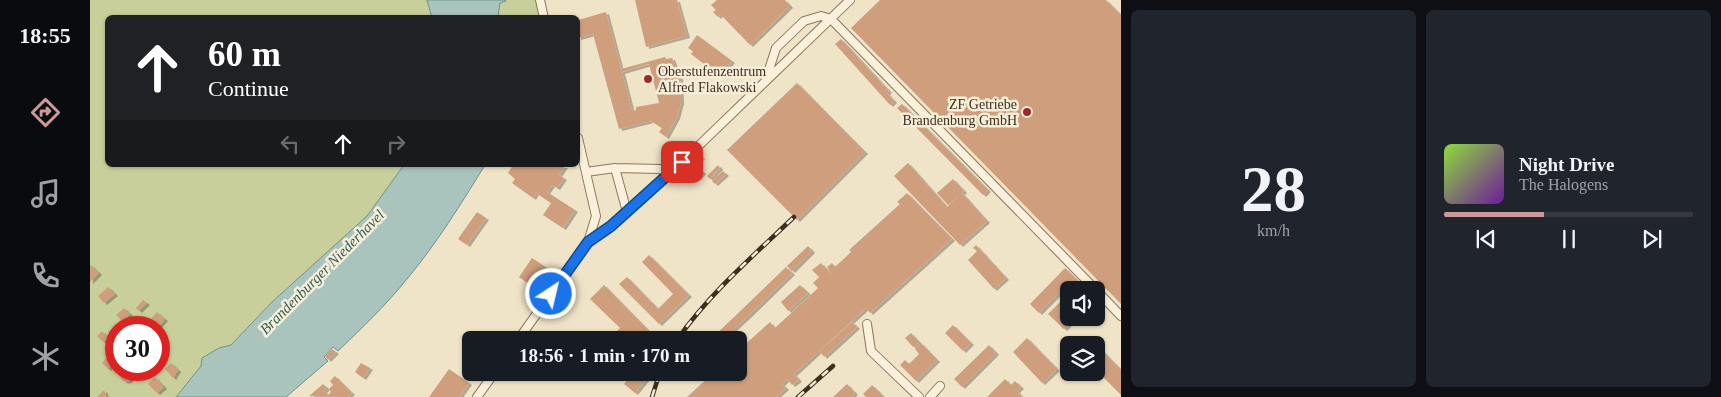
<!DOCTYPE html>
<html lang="en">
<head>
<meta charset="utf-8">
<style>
  body { margin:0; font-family:"Times New Roman",serif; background:#20242c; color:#f1f3f6; height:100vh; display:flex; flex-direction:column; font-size:19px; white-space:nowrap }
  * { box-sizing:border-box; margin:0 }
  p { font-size:16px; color:#9ea1a6 }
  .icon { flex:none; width:28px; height:28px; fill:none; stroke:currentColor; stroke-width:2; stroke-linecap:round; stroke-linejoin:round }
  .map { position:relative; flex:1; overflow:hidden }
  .sheet { display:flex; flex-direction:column; gap:10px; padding:10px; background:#0d0f14; width:600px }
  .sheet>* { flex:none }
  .hud { position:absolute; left:15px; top:15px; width:475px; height:152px; border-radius:8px; box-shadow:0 1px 4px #0004; background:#202124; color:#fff; overflow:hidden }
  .tools { position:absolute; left:970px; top:281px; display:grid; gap:10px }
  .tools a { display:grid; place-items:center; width:45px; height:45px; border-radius:8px; background:#171b24; box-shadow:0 1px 4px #0004; font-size:25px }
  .speed { position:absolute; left:15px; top:316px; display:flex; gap:10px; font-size:25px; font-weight:700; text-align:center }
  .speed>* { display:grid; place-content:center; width:65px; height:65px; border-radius:50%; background:#171b24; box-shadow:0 1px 4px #0004; line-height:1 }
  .speed .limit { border:8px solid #d22; background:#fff; color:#111 }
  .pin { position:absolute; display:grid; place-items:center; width:42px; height:42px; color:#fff; margin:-21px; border-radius:10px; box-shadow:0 2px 8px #0006 }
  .me { position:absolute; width:55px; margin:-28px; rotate:35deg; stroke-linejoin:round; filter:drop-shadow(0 0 4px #0008) }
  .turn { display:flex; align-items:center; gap:18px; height:105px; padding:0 20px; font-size:22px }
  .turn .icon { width:65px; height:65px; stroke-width:2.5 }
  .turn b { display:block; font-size:35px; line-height:42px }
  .lanes { display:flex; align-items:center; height:48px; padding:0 20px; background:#0003; justify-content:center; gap:25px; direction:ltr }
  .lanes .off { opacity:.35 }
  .sheet .card { flex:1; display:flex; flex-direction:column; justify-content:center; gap:8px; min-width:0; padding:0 18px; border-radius:8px; background:#20242c }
  .sheet .dial { align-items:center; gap:0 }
  .dial b { font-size:65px; line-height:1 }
  .song { display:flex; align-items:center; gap:15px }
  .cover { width:60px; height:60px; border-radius:8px; background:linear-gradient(135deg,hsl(90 70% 55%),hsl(280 70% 35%)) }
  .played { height:5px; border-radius:2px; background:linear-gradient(90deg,#cc999b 40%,#363941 40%) }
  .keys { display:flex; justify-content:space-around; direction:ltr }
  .sheet .tiles { flex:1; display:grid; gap:10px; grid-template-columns:repeat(2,1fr) }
  .trip { position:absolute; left:372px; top:331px; width:285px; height:50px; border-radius:8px; background:#171b24; box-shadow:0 1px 4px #0004; font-weight:600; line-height:50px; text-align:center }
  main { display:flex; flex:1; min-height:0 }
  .tabs { display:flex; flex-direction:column; width:90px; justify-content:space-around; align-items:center; background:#090b0e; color:#9ea1a6 }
  .tabs .icon { width:35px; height:35px }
  .tabs .current { color:#cc999b }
  .tabs b { font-size:22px; color:#f1f3f6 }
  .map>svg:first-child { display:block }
</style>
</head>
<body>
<main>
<nav class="tabs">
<b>18:55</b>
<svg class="icon current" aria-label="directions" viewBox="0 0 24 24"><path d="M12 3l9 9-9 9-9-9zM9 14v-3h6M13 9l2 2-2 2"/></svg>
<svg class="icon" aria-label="music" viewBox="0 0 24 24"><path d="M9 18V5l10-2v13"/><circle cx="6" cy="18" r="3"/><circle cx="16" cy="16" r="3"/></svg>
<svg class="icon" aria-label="phone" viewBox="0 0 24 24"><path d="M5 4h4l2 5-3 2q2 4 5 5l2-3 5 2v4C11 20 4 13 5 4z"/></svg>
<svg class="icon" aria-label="climate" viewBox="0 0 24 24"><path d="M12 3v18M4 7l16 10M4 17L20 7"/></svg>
</nav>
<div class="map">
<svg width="1031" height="397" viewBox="0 0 1031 397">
  <defs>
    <filter id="shadow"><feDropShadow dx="3" dy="2" stdDeviation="0" flood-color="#0004"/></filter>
  </defs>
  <rect width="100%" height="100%" fill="#f0e4c8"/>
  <path fill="#c9cf9b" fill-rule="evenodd" d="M 0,0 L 337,0 L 342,17 L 18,18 L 18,165 L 314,165 L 278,216 L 182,302 L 140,346 L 129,348 L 111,366 L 86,397 L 0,397 ZM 26,328 L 69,328 L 69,370 L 26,370 Z
    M 415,0 L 446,0 L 451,17 L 408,18 L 410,3 Z"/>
  <path fill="#a9c4bc" stroke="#6f938a" d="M 337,0 L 415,0 L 416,1 L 410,3 L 408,17 L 342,18 Z
    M 314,165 L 395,165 C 371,204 347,243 317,279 C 296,305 272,328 248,351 L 243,347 L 234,357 L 238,361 L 196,397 L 86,397 L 111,366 L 112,358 L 129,348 L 141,345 L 182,302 L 277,216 Z"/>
  <path fill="#cf9f7d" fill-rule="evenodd" filter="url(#shadow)" d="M 545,0 L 587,0 L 597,36 L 556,47 Z
    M 627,0 L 695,0 L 700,6 L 660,45 L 630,14 L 628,17 L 623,12 L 626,10 L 621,5 Z
    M 790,0 L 1016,0 L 1031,15 L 1031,304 L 761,28 Z
    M 516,12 L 531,69 L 575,57 L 576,59 L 582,58 L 590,78 L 591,102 L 587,117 L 576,137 L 569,132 L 572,128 L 561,121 L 529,129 L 503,34 L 488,38 L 488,20 ZM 559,64 L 569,103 L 546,107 L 546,110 L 542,111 L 532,72 Z
    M 607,35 L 642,61 L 633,72 L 630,70 L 627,74 L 601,54 L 603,51 L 598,48 Z
    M 751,39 L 799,91 L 797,93 L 804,101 L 800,105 L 745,44 Z
    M 707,83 L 775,152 L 707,220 L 637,150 Z
    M 812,104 L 898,190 L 893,195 L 807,108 Z
    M 594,152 L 601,159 L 608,153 L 612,157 L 605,164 L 613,172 L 608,178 L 588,158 Z
    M 818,163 L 857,207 L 872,193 L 897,221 L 870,245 L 804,176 Z
    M 423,165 L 475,166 L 469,175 L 474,178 L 467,188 L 462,185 L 457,192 L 485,210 L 473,228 L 453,215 L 461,203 L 446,193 L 443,198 L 422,183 L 425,179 L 418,173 Z
    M 628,165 L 630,168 L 620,179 L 617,176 Z
    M 633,171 L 636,174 L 625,184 L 622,181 Z
    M 863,179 L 874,191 L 858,205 L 847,193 Z
    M 817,193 L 862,239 L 780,313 L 776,308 L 704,374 L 709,380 L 702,385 L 697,379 L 692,384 L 696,388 L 686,397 L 597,397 L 620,376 L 625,381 L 629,377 L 625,372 L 649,372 L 649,356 L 650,358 L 655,354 L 650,349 L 680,322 L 685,328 L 728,288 L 723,283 L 729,277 L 722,270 L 731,263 L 742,275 L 737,267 L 742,263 L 745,267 L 761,252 L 759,250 L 810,204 L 807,202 Z
    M 387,212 L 396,218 L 377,245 L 368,239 Z
    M 886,245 L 916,278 L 904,289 L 878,260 L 887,251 L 883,248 Z
    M 718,246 L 722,251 L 702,271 L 697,266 Z
    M 559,255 L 599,295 L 569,324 L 529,284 L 537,277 L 568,309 L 583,294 L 552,262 Z
    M 442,258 L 457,268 L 443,287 L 429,277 Z
    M 1,265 L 9,273 L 0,282 L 0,266 Z
    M 696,267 L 702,273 L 659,315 L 632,340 L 620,340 Z
    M 975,268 L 997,290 L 979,290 L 979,301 L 970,292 L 949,313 L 940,304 Z
    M 514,285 L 558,330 L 548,340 L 541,340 L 532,331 L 528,335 L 526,332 L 530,328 L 500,299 Z
    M 710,285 L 718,293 L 698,311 L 691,302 Z
    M 18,287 L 25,294 L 14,303 L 8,296 Z
    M 53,300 L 57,303 L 49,311 L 46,308 Z
    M 970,302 L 979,311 L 979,318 L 985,318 L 974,329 L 958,314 Z
    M 34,308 L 40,314 L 32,321 L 26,315 Z
    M 67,312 L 75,319 L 68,327 L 60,320 Z
    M 762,322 L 767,327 L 734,357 L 730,351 Z
    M 863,325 L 881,343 L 873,351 L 855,333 Z
    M 12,331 L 18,338 L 13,342 L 7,336 Z
    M 821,333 L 829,342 L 823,347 L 815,338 Z
    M 937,338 L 967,369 L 952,383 L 923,352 Z
    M 831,343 L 847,360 L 826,381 L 810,365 L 815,360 L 819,364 L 829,354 L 825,349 Z
    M 1006,344 L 1031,370 L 1031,395 L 1006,370 Z
    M 899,345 L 906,353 L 872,387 L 864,379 Z
    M 242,349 L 246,352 L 238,360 L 235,356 Z
    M 16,358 L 23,364 L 18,369 L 12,363 Z
    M 81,363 L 88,370 L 83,378 L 75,369 Z
    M 271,363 L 280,368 L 273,378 L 265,372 Z
    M 359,369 L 379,383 L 369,397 L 339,397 Z
    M30.5 376a5.5 5.5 0 1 1 11 0a5.5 5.5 0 1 1-11 0Z
    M 544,372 L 562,372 L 545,393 L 534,384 Z
    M 245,376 L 262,393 L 257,397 L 219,396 L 233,384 L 237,388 L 234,391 L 238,395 L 241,392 L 239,389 L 243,385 L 240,381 Z
    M 65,377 L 74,387 L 67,393 L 58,384 Z
    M 915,379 L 921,385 L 925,381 L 931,387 L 927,391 L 932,397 L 897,397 Z
    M 757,384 L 765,393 L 761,397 L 743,397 Z
    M 782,385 L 794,397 L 776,397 L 773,394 Z
    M 14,390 L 17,397 L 7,397 Z"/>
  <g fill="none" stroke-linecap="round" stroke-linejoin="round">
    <defs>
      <path id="minor" d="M 450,0 L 454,18
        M 675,82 L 686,48 L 714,21 L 731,16 L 741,19 L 1006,290
        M 598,156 L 760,0
        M 525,168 L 571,169 L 577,176
        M 496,172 L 525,168 L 537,212
        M 498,242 L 521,226 L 592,162
        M 1006,290 L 1031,316
        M 777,324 L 781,351 L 829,397
        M 428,340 L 498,242 L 506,216 L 488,138
        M 387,397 L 405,372
        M 840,397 L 850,386"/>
    </defs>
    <use href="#minor" stroke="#8d765c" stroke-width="10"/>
    <use href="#minor" stroke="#faf1dc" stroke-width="8"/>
    <defs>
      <path id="rail" d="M 587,340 C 619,294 663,256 704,217
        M 562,397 L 570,372
        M 708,397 L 743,366"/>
    </defs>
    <use href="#rail" stroke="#3d2e20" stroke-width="4.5"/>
    <use href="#rail" stroke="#f7eed8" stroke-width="2.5" stroke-dasharray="8" stroke-linecap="butt"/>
  </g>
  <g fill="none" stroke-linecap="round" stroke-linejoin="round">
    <defs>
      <path id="route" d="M 461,294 L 498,242 L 521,226 L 592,162"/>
    </defs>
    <use href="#route" stroke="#114b97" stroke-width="12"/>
    <use href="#route" stroke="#1a73e8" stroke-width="9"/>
  </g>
  <g fill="#9e2a2b" stroke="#f7eed8" stroke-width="2">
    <circle cx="558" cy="79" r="5"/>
    <circle cx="937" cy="112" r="5"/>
  </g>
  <g text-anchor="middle" stroke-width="5" stroke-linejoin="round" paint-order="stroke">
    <g font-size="14" fill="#3d2e20" stroke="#f7eed8" text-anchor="start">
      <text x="568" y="76">Oberstufenzentrum<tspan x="568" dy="16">Alfred Flakowski</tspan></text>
      <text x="927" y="109" text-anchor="end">ZF Getriebe<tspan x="927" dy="16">Brandenburg GmbH</tspan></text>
    </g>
    <g font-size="15" font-style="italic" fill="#2f5d5a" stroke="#f7eed8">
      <text transform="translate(232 272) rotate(-45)" y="5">Brandenburger Niederhavel</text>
    </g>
  </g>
</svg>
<div class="tools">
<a><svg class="icon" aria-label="sound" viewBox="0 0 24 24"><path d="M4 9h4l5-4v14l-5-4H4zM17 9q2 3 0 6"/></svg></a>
<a><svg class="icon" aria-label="layers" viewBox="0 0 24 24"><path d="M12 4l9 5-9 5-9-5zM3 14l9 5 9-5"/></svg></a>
</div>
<div class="speed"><div class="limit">30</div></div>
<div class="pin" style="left:592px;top:162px;background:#d93025"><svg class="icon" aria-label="arrive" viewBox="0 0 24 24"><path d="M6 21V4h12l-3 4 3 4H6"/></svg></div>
<svg class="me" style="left:461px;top:294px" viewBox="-20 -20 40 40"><circle r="17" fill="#1a73e8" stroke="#fff" stroke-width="3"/><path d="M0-11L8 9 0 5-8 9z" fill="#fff"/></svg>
<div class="trip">18:56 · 1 min · 170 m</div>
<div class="hud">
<div class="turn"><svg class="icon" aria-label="ahead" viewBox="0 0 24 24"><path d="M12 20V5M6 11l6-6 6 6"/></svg><div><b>60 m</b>Continue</div></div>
<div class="lanes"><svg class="icon off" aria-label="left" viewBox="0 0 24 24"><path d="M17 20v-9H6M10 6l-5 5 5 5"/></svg><svg class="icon" aria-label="ahead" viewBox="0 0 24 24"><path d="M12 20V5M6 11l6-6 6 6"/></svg><svg class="icon off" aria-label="right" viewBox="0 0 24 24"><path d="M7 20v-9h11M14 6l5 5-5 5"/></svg></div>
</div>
</div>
<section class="sheet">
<div class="tiles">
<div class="card dial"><b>28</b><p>km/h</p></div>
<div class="card">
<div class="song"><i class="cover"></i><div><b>Night Drive</b><p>The Halogens</p></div></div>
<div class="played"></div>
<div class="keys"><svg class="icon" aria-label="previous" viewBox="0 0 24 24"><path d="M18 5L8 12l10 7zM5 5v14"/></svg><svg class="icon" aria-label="pause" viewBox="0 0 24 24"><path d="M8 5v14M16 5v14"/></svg><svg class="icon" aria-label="next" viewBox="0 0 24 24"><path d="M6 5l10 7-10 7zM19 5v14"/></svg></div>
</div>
</div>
</section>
</main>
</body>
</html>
